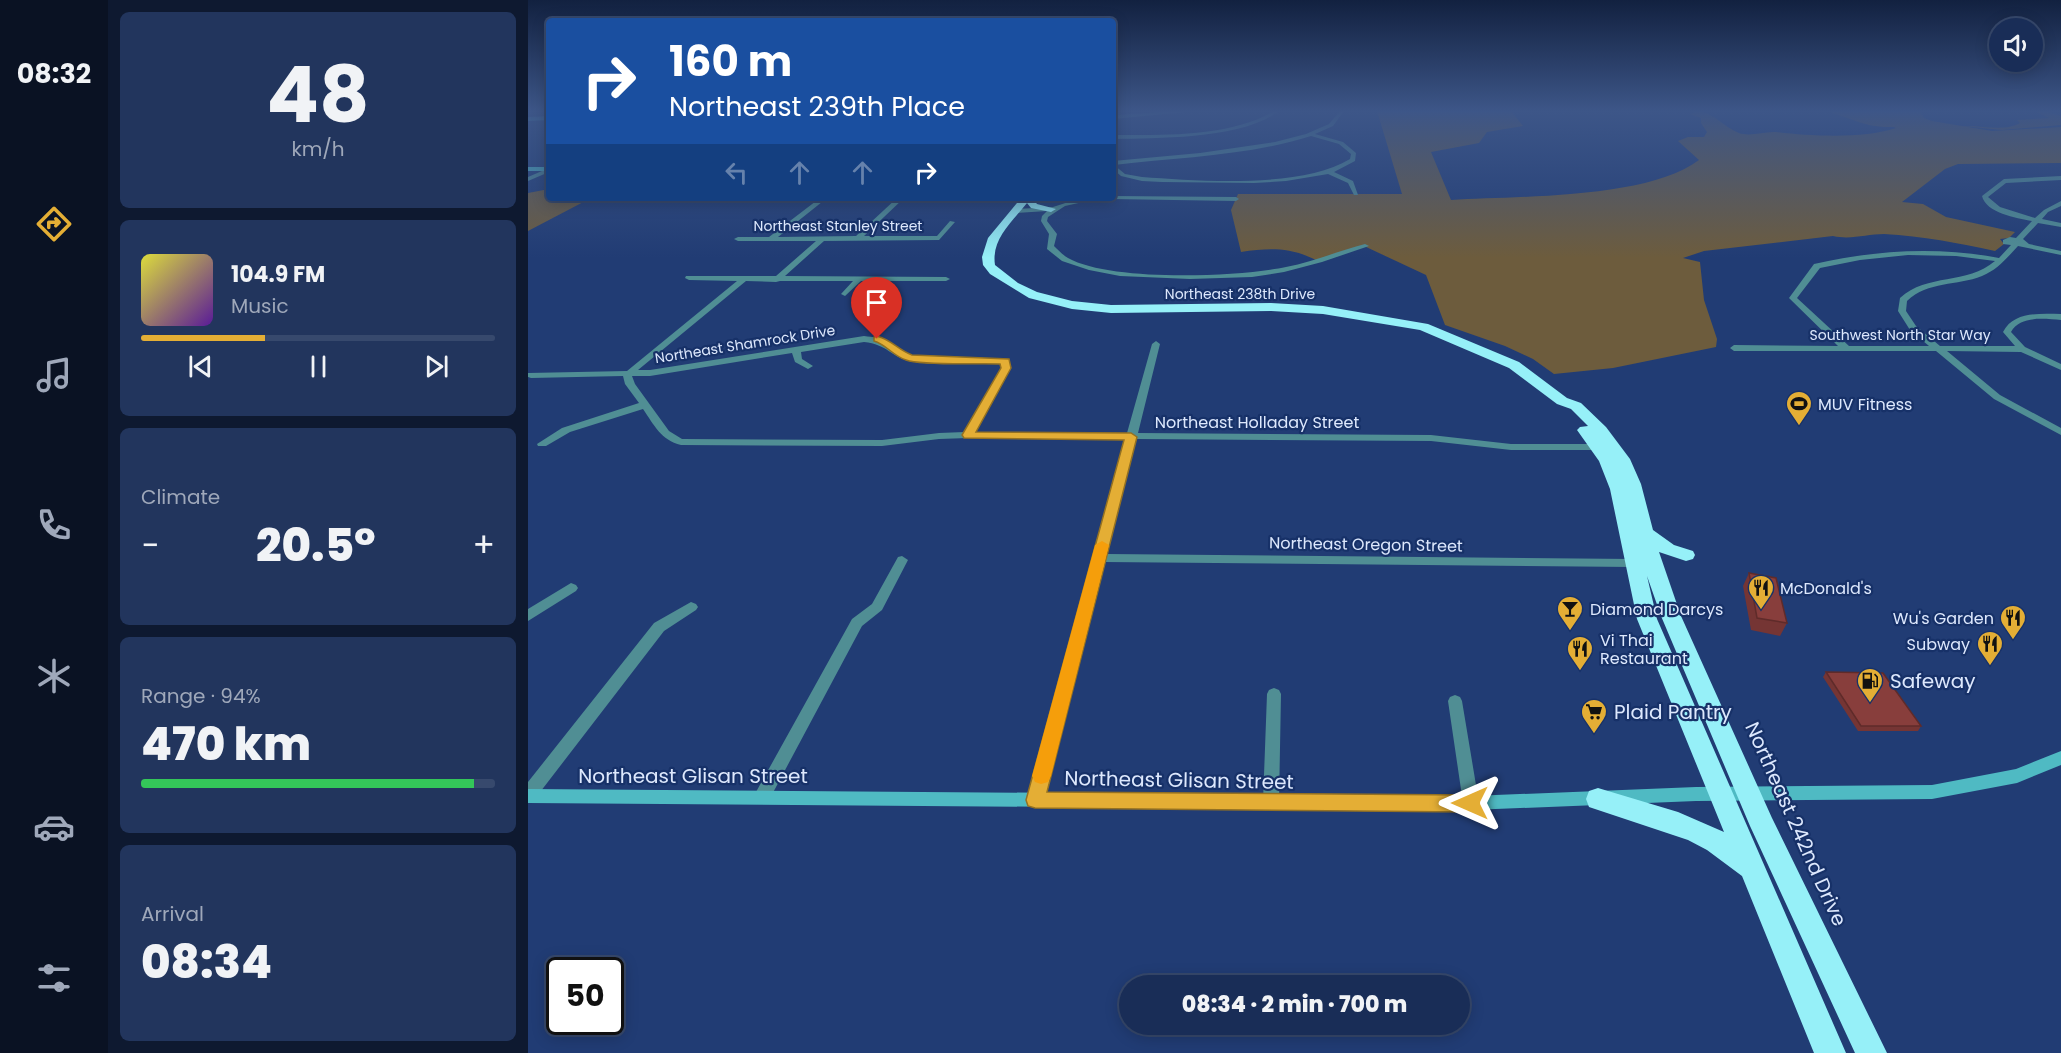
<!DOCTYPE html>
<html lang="en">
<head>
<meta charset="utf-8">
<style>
  body { margin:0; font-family:Poppins,sans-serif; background:#22355d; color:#f1f3f6; height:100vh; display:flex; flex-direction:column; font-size:22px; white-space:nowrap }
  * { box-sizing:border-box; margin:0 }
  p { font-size:20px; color:#9fa8ba }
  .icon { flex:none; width:33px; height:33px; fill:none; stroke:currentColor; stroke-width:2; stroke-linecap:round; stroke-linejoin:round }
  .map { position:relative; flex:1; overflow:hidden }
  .details { display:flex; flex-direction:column; gap:12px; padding:12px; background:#0e1930; width:420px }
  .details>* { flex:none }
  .hud { position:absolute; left:18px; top:18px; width:570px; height:183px; border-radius:6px; box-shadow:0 3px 15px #0003,0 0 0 2px #37496d; background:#1a4fa0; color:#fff; overflow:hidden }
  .buttons { position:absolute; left:1461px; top:18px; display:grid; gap:12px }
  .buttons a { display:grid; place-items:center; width:54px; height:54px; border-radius:50%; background:#192d57; box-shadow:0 3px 15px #0003,0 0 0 2px #37496d; font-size:30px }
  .speed { position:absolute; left:18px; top:957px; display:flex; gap:12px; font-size:30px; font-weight:700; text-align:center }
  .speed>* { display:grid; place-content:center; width:78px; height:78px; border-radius:50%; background:#192d57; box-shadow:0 3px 15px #0003,0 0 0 2px #37496d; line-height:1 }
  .speed .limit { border:3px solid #111; border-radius:9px; background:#fff; color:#111 }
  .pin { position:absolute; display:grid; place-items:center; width:51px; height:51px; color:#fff; margin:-62px -26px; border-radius:50% 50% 50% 0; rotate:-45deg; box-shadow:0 0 6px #0007 }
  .pin .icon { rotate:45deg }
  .me { position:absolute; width:66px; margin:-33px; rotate:270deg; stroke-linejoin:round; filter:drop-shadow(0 0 4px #0008) }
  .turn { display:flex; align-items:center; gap:21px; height:126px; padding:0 24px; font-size:27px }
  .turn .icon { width:78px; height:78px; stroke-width:2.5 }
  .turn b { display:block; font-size:42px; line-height:51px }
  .lanes { display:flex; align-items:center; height:57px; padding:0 24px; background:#0003; justify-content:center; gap:30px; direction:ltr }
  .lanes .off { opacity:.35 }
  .big { font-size:45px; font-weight:800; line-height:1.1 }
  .details .card { flex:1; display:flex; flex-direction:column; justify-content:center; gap:9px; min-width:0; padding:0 21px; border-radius:9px; background:#22355d }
  .details .dial { align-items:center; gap:0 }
  .dial b { font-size:78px; line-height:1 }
  .song { display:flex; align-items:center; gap:18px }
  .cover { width:72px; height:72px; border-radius:9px; background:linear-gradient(135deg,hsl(60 70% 55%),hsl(270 70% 35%)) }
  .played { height:6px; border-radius:3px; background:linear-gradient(90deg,#e4ae35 35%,#37496d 35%) }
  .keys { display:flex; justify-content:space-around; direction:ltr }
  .heat { display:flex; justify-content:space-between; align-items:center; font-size:33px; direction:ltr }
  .charge { height:9px; border-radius:4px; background:linear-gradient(90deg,#34c759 94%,#37496d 0) }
  .trip { position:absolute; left:591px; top:975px; width:351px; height:60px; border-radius:30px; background:#192d57; box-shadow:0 3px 15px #0003,0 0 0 2px #37496d; font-weight:800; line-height:60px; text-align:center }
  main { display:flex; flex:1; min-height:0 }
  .menu { display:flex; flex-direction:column; width:108px; justify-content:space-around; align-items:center; background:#0a1223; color:#9fa8ba }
  .menu .icon { width:42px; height:42px }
  .menu .current { color:#e4ae35 }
  .menu b { font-size:27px; color:#f1f3f6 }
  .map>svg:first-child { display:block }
</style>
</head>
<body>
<main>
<nav class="menu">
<b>08:32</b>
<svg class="icon current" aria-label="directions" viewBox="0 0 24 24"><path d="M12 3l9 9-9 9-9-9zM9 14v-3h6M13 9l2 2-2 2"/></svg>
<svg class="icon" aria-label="music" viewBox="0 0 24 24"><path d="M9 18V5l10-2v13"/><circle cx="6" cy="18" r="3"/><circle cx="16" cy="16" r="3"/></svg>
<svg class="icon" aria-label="phone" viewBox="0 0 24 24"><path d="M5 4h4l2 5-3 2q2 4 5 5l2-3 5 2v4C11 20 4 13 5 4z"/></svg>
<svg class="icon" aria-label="climate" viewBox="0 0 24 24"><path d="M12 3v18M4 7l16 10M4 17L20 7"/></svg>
<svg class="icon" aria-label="car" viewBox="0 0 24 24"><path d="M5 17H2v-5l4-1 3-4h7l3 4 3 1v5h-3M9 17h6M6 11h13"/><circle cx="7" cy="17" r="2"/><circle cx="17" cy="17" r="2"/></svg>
<svg class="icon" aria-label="filters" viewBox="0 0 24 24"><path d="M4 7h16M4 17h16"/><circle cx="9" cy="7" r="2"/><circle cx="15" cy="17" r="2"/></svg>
</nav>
<section class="details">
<div class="card dial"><b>48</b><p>km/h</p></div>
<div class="card">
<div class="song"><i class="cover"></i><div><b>104.9 FM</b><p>Music</p></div></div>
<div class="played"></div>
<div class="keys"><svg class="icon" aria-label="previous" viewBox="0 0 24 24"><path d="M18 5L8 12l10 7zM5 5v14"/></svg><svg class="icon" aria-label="pause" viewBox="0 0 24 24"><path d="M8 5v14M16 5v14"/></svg><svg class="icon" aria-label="next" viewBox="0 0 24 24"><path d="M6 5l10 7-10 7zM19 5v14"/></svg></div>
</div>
<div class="card"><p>Climate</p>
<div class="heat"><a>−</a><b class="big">20.5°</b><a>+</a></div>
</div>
<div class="card"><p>Range · 94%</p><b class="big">470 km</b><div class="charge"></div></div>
<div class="card"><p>Arrival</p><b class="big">08:34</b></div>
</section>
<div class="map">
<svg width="1533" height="1053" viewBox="0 0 1533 1053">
  <rect width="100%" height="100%" fill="#213c74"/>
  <path fill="#6d5c3d" d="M 849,111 L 983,111 L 995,126 L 959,132 L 951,143 L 903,152 L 923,200 C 988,196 1120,199 1171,160 L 1150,141 L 1160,137 L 1176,137 L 1179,132 L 1173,123 L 1173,118 L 1162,114 C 1180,105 1194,127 1211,133 C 1222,137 1237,131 1248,132 C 1283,136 1335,139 1368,128 L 1337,115 L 1366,127 C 1339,128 1328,120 1304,113 L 1304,111 L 1392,111 L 1396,118 L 1404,121 L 1464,131 L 1533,127 L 1533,163 L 1430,164 L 1417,169 L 1374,202 L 1395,204 L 1418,217 L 1487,232 L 1481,238 L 1472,239 L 1476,244 L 1467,251 C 1430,243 1395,236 1356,234 C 1339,234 1323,240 1305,236 L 1176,251 L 1155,258 L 1172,262 L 1176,300 L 1189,339 L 1188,347 L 1085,368 L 1026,374 L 1005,359 L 977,346 L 917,325 L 898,275 L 836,246 L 788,260 C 762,247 741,248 713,252 L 703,210 L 710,194 L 874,194 Z
    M 1506,111 L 1517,111 L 1533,116 L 1533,125 L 1474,130 L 1435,126 C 1453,125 1476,132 1492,123 L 1489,120 L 1521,118 Z
    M 21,189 L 21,198 L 63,198 L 0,231 L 0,193 Z"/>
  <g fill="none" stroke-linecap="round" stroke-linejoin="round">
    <path fill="#508e94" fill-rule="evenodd" d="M 653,111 L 669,111 L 585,119 L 585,115 Z
      M 746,111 L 751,111 C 715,139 631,138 585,139 L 585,135 C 635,135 702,137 746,111 Z
      M 812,111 L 816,111 L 805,126 L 787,134 L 815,142 L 828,153 L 827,161 L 806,172 L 825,181 L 830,195 L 826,195 L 820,183 L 800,174 L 758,181 L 726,183 L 634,182 L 614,181 L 593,176 L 585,169 L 585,161 L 672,153 L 747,142 L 778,134 L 801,124 ZM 783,136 L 811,144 L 823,154 L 822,159 C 773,189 671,181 614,177 L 597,174 L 586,165 C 652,157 719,156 783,136 Z
      M 21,168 L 21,172 L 0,181 L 0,177 Z
      M 1533,176 L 1533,180 L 1478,183 L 1460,197 L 1472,207 L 1507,218 L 1516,210 L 1533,201 L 1533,206 L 1520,212 L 1514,219 L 1533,223 L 1533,227 L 1510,223 L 1495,239 L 1501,244 L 1533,251 L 1533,255 L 1490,246 C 1479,258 1469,270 1454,276 C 1429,286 1400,281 1379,301 L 1378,311 L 1388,326 L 1412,346 L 1487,346 L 1475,332 C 1486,311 1512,314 1533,314 L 1533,320 C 1517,319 1492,315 1483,332 L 1497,347 L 1533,364 L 1533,370 L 1493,352 L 1419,351 L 1472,395 L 1533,428 L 1533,435 L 1466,399 L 1408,351 L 1206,351 L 1202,348 L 1206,345 L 1310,346 L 1261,298 L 1286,264 C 1347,250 1409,246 1471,258 L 1483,245 L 1475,244 L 1475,240 L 1482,237 L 1488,238 L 1504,221 C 1488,218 1458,213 1454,196 L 1476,179 ZM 1380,255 L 1428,256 L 1467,261 C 1439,285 1399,273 1372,298 L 1370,311 L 1382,330 L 1401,346 L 1321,346 L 1269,298 L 1292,268 L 1332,260 Z
      M 585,196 L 708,197 L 711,199 L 708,201 L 583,199 L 582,198 L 585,198 Z
      M 292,198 L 299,198 L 250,237 L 328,236 L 369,198 L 376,198 L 336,236 L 409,236 L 422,221 L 427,222 L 411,240 L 296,241 L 257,276 L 418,277 L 422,279 L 418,281 L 333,281 L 317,296 L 313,294 L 325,281 L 252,281 L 248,282 L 218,281 L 110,370 L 122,370 L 336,336 C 345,337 354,338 361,342 C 369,347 375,352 384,355 L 480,359 L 483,368 L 447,432 L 599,433 L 624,344 L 628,341 L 632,344 L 610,433 L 903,435 L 983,444 L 1071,444 L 1076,447 L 1071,450 L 983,450 L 903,441 L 608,439 L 579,554 L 1105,559 L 1111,563 L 1105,567 L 576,562 L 515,800 L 513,805 L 507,807 L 501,805 L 499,800 L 597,439 L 440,438 L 411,439 L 354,446 L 153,445 C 133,440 126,425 115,409 L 42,432 L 18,446 L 10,446 L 9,444 L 34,428 L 111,403 L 97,384 L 95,376 L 3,378 L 0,377 L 0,373 L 99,371 L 209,281 L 161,280 L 157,278 L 158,276 L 248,276 L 288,241 L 210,241 L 206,239 L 210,237 L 241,237 ZM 336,342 C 359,344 364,358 383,361 C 412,365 443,363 473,364 L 473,368 L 437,432 L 411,433 L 354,440 L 154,439 L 141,431 L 107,384 L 104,376 L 122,376 L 264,353 L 267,362 L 280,369 L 285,366 L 274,359 L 273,352 Z
      M 553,198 L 573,198 L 537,206 L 520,217 L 519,221 L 529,234 L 526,246 C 530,250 535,255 540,258 C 583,282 709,277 758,267 C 785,262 810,251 837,244 L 841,246 L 794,262 L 756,272 L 724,277 L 662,279 L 592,276 L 561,270 L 534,261 L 519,249 L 521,234 L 513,221 L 514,216 L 519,211 L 487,213 L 484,211 L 487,209 L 525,207 Z
      M 374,556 L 380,560 L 354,610 L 334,626 L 240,802 L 234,804 L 228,802 L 226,797 L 228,792 L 324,619 L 344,604 L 370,557 Z
      M 43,583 L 48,585 L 50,588 L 48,591 L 0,621 L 0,609 Z
      M 163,602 L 168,604 L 170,607 L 168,610 L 136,631 L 6,800 L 0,802 L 0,782 L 126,623 Z
      M 746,688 L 751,690 L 753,694 L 751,802 L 749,807 L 743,809 L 737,807 L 735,802 L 739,694 L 741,690 Z
      M 927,695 L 932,697 L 934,701 L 951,803 L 949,808 L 943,810 L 937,808 L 935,803 L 920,701 L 922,697 Z"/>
    <path fill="#4fbac3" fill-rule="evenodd" d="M 21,116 L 21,120 L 0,121 L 0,117 Z
      M 0,167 L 21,167 L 21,171 L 0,171 Z
      M 1533,751 L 1533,765 L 1489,783 L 1404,799 L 1168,801 L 943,810 L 0,803 L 0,789 L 943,796 L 1168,787 L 1404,785 L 1488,769 Z"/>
    <path fill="#96f0f8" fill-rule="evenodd" d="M 493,198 L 504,198 L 509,204 L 528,209 L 523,212 L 503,208 L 499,203 C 484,222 463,239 467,265 L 490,283 L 509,292 L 544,301 L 583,305 L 743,303 L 795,306 L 900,324 L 991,362 L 1039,398 L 1053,403 L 1078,427 L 1102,459 L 1113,484 L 1125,530 L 1146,545 L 1165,551 L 1167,555 L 1165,559 L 1158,561 L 1131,552 L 1153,616 L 1244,818 L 1359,1053 L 1327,1053 L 1222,826 L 1133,616 L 1119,576 L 1129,619 L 1318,1053 L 1286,1053 L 1214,876 L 1179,850 L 1160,840 L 1061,807 L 1058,799 L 1061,791 L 1070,788 L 1150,812 L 1196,832 L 1109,619 L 1082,489 L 1071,461 L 1049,430 L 1052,427 L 1060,426 L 1043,409 L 1029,404 L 981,368 L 892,330 L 795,314 L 743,311 L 583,313 L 544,309 L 501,298 L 462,274 L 455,265 L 454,257 L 460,238 Z"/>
  </g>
  <path fill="#753534" d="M 1221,573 L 1259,623 L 1252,636 L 1223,630 L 1215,586 Z
    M 1298,672 L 1393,726 L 1390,731 L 1330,731 L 1295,677 Z"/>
  <path fill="#883e3c" stroke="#5f2b2a" stroke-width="1.5" d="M 1221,573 L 1248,578 L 1259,623 L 1229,618 Z
    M 1298,672 L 1355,673 L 1393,726 L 1333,726 Z"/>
  <linearGradient id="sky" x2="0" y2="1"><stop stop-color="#122140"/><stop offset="0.43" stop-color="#3d5688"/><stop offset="1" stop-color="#3d5688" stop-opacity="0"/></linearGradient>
  <rect width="1533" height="258" fill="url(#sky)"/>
  <path fill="#e4ae35" stroke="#947122" stroke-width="1.5" d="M 349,336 C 364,340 370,350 384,355 L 481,359 L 483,368 L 448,432 L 603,433 L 609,437 L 519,792 L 942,795 L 949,797 L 952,803 L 949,809 L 942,812 L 507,808 L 500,806 L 498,800 L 596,440 L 436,438 L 434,435 L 473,368 L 472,364 C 451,363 395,366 378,360 C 365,356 359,345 346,341 L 346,337 Z"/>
  <path fill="#f59e0b" d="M 574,541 L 581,545 L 523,776 L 520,782 L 513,784 L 507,782 L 504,776 L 567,545 Z"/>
  <defs>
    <symbol id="stadium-pin" viewBox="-11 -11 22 30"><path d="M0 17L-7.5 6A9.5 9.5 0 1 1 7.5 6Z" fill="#e4ae35" stroke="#173168"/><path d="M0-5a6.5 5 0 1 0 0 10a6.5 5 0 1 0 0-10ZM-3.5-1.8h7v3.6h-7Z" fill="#111"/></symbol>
    <symbol id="restaurant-pin" viewBox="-11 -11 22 30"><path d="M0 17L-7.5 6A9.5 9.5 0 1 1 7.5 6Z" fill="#e4ae35" stroke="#173168"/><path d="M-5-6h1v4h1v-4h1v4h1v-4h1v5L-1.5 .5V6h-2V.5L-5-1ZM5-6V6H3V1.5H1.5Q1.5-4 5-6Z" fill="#111"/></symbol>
    <symbol id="bar-pin" viewBox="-11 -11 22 30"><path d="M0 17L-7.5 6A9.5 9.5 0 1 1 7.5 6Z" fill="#e4ae35" stroke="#173168"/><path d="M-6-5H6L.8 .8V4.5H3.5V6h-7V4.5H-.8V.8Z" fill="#111"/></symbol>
    <symbol id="fuel-pin" viewBox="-11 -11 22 30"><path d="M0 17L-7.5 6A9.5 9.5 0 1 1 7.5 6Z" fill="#e4ae35" stroke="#173168"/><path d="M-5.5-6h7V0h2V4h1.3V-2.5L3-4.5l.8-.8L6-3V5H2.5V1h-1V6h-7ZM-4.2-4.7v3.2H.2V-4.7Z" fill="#111"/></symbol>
    <symbol id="supermarket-pin" viewBox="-11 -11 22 30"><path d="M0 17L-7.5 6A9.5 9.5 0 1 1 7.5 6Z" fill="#e4ae35" stroke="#173168"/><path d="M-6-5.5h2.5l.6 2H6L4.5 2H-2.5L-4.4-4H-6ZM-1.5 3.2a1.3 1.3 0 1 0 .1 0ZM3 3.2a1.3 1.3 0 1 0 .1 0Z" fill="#111"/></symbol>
  </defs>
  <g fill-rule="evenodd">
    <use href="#stadium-pin" x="1256" y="389" width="30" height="40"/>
    <use href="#restaurant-pin" x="1218" y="573" width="30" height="40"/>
    <use href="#bar-pin" x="1027" y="594" width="30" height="40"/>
    <use href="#restaurant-pin" x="1470" y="603" width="30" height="40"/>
    <use href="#restaurant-pin" x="1447" y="629" width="30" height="40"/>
    <use href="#restaurant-pin" x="1037" y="634" width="30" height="40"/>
    <use href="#fuel-pin" x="1327" y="666" width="30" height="40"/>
    <use href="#supermarket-pin" x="1051" y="697" width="30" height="40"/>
  </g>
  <g text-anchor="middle" stroke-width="4.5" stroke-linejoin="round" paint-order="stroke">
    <g font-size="14" fill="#dde8fd" stroke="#173168">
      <text x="310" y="231">Northeast Stanley Street</text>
      <text x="712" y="299">Northeast 238th Drive</text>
      <text x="1372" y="340">Southwest North Star Way</text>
      <text transform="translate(217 344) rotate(-9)" y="5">Northeast Shamrock Drive</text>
    </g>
    <g font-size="16" fill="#dde8fd" stroke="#173168" text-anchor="start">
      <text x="1290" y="410">MUV Fitness</text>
      <text x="1252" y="594">McDonald's</text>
      <text x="1062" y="615">Diamond Darcys</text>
      <text x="1466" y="624" text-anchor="end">Wu's Garden</text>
      <text x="1072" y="646">Vi Thai<tspan x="1072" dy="18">Restaurant</tspan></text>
      <text x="1442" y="650" text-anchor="end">Subway</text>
    </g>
    <g font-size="16" fill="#dde8fd" stroke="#173168">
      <text x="729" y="428">Northeast Holladay Street</text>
      <text transform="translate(838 544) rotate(1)" y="6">Northeast Oregon Street</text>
    </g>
    <g font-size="20" fill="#dde8fd" stroke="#173168" text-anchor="start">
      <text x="1362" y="688">Safeway</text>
      <text x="1086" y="719">Plaid Pantry</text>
    </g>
    <g font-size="20" fill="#dde8fd" stroke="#173168">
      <text x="165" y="783">Northeast Glisan Street</text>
      <text transform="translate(651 780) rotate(1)" y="7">Northeast Glisan Street</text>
      <text transform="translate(1268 824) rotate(66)" y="7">Northeast 242nd Drive</text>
    </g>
  </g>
</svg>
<div class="buttons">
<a><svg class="icon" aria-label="sound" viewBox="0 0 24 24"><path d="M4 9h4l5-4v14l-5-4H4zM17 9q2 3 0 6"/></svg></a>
</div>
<div class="speed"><div class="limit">50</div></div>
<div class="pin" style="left:349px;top:339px;background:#d93025"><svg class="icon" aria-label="arrive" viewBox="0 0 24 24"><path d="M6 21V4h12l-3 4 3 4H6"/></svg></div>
<svg class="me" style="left:942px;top:803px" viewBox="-20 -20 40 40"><path d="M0-17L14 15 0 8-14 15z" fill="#e4ae35" stroke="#fff" stroke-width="4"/></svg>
<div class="trip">08:34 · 2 min · 700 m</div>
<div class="hud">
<div class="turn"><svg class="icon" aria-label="right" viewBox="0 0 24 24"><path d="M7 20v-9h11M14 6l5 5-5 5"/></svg><div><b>160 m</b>Northeast 239th Place</div></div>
<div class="lanes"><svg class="icon off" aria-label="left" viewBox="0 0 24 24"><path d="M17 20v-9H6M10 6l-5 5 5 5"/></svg><svg class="icon off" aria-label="ahead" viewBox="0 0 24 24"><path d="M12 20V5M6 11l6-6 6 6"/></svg><svg class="icon off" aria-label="ahead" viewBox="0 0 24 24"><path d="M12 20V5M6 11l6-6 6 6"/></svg><svg class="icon" aria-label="right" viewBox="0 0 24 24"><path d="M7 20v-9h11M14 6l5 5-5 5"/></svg></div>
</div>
</div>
</main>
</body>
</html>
